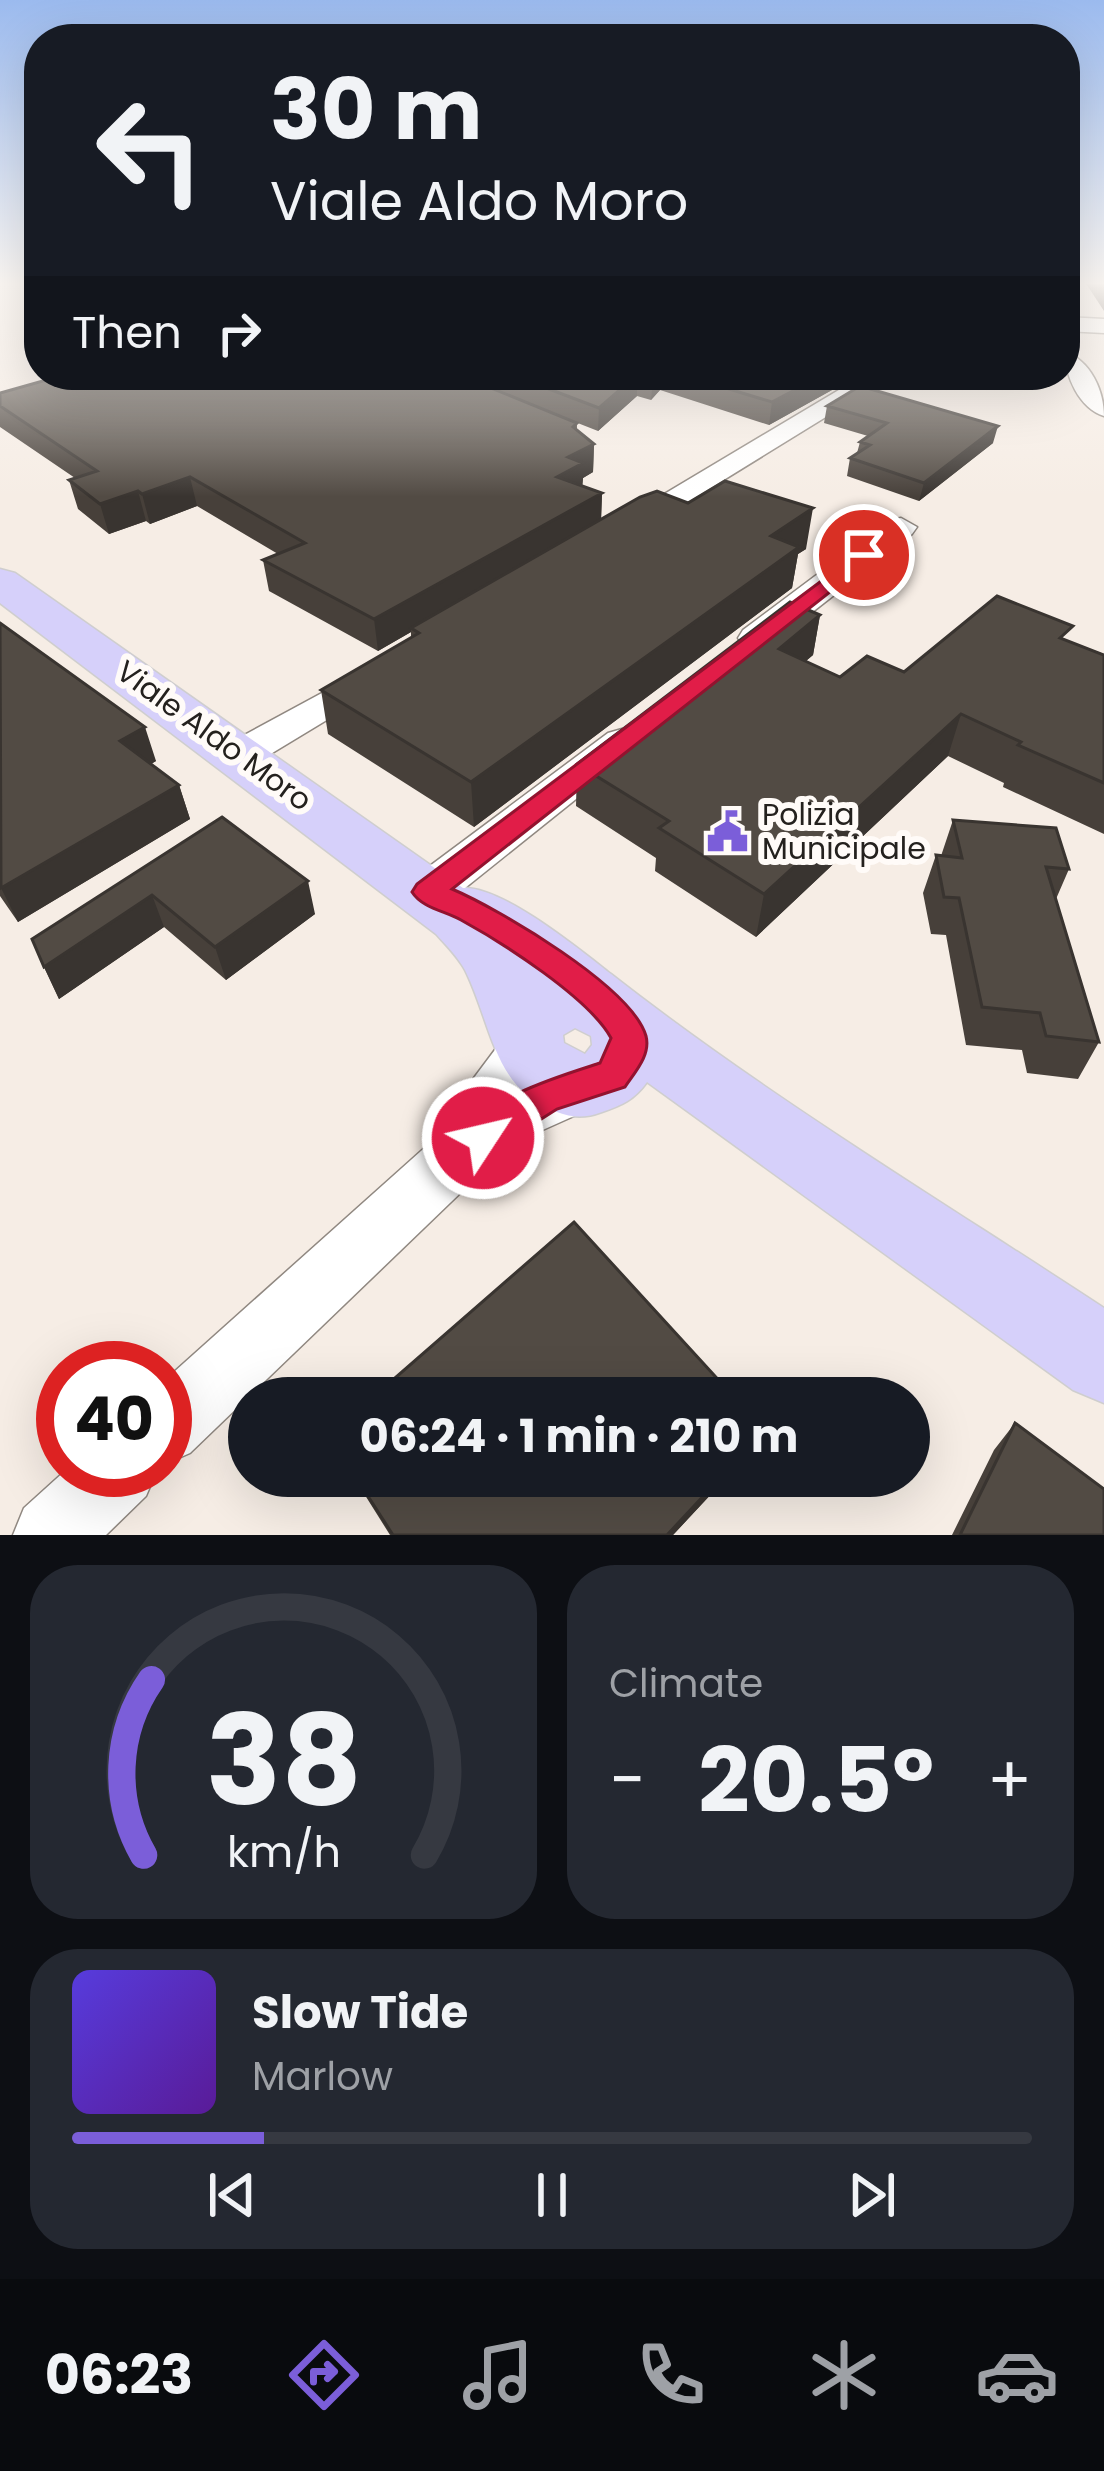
<!DOCTYPE html>
<html lang="en">
<head>
<meta charset="utf-8">
<style>
  body { margin:0; font-family:Poppins,sans-serif; background:#242831; color:#f1f3f6; height:100vh; display:flex; flex-direction:column; font-size:45px; white-space:nowrap }
  * { box-sizing:border-box; margin:0 }
  p { font-size:39px; color:#9ea1a6 }
  .icon { flex:none; width:66px; height:66px; fill:none; stroke:currentColor; stroke-width:2; stroke-linecap:round; stroke-linejoin:round }
  .map { position:relative; height:1535px; overflow:hidden }
  .details { display:flex; flex-direction:column; gap:30px; padding:30px; background:#0d0f14; flex:1 }
  .details>* { flex:none }
  .top-card { position:absolute; left:24px; top:24px; width:1056px; height:366px; border-radius:48px; box-shadow:0 12px 48px #0002; background:#171b24; color:#f1f3f6; overflow:hidden }
  .speed { position:absolute; left:36px; top:1341px; display:flex; gap:24px; font-size:60px; font-weight:700; text-align:center }
  .speed>* { display:grid; place-content:center; width:156px; height:156px; border-radius:50%; background:#171b24; box-shadow:0 12px 48px #0002; line-height:1 }
  .speed .limit { border:18px solid #d22; background:#fff; color:#111 }
  .pin { position:absolute; display:grid; place-items:center; width:102px; height:102px; color:#fff; margin:-51px; border:6px solid #fff; border-radius:50%; box-shadow:0 3px 12px #0007 }
  .me { position:absolute; width:132px; margin:-66px; rotate:55deg; stroke-linejoin:round; filter:drop-shadow(0 0 9px #0008) }
  .turn { display:flex; align-items:center; gap:42px; height:252px; padding:0 48px; font-size:54px }
  .turn .icon { width:156px; height:156px; stroke-width:2.5 }
  .turn b { display:block; font-size:84px; line-height:102px }
  .then { display:flex; align-items:center; height:114px; padding:0 48px; background:#0003; gap:24px; font-size:45px }
  .big { font-size:90px; font-weight:700; line-height:1.1 }
  .details .widget { flex:1; display:flex; flex-direction:column; justify-content:center; gap:18px; min-width:0; padding:0 42px; border-radius:48px; background:#242831 }
  .details .dial { align-items:center; gap:0 }
  .dial svg { height:312px; overflow:visible; fill:none; stroke:#363941; stroke-width:7; stroke-linecap:round; text-anchor:middle }
  .dial text { fill:#f1f3f6; stroke:none }
  .song { display:flex; align-items:center; gap:36px }
  .cover { width:144px; height:144px; border-radius:18px; background:linear-gradient(135deg,hsl(250 70% 55%),hsl(270 70% 35%)) }
  .played { height:12px; border-radius:6px; background:linear-gradient(90deg,#7b5ed9 20%,#363941 20%) }
  .keys { display:flex; justify-content:space-around; direction:ltr }
  .heat { display:flex; justify-content:space-between; align-items:center; font-size:66px; direction:ltr }
  .details .tiles { flex:1; display:grid; gap:30px; grid-template-columns:1fr 1fr }
  .widget:last-child { grid-column:span 2 }
  .trip { position:absolute; left:228px; top:1377px; width:702px; height:120px; border-radius:60px; background:#171b24; box-shadow:0 12px 48px #0002; font-weight:700; line-height:120px; text-align:center }
  .dock { display:flex; height:192px; justify-content:space-around; align-items:center; background:#090b0e; color:#9ea1a6 }
  .dock .icon { width:84px; height:84px }
  .dock .active { color:#7b5ed9 }
  .dock b { font-size:54px; color:#f1f3f6 }
  .map>svg:first-child { display:block }
</style>
</head>
<body>
<div class="map">
<svg width="1104" height="1535" viewBox="0 0 1104 1535">
  <rect width="100%" height="100%" fill="#f6ede5"/>
  <g fill="none" stroke-linecap="round" stroke-linejoin="round">
    <defs>
      <path id="minor" d="M 1065,317 L 1104,319 L 1104,333 L 1065,331 Z
        M 1065,352 C 1091,361 1104,391 1104,416 C 1079,408 1065,376 1065,352 Z
        M 864,375 L 894,375 L 636,534 L 625,536 L 609,527 Z
        M 901,518 L 917,527 L 912,534 L 769,646 L 743,646 L 738,638 L 743,630 L 890,520 Z
        M 370,667 L 383,670 L 389,678 L 383,686 L 254,764 L 239,768 L 224,764 L 218,755 L 224,746 Z
        M 622,729 L 636,733 L 642,742 L 636,751 L 445,904 L 428,910 L 411,904 L 404,892 L 411,880 L 608,733 Z
        M 528,1024 L 547,1031 L 555,1047 L 538,1077 L 583,1061 L 603,1069 L 611,1086 L 603,1103 L 536,1133 L 477,1177 L 190,1453 L 165,1464 L 165,1380 L 440,1134 L 447,1114 L 509,1031 Z
        M 66,1470 L 157,1470 L 146,1496 L 106,1535 L 13,1535 L 24,1508 Z"/>
      <path id="major" d="M 0,569 L 15,573 L 463,888 C 502,886 579,949 611,974 C 767,1096 938,1199 1104,1308 L 1104,1403 L 1073,1390 L 647,1082 C 634,1100 622,1105 602,1112 C 586,1118 573,1118 557,1112 C 493,1090 492,1024 465,970 C 458,957 446,945 436,934 L 0,603 ZM 575,1028 L 591,1036 L 592,1045 L 585,1054 L 564,1043 L 563,1035 Z"/>
    </defs>
    <use href="#minor" stroke="#908881" stroke-width="3"/>
    <use href="#major" stroke="#cfcece" stroke-width="3"/>
    <use href="#minor" fill="#fff" fill-rule="evenodd"/>
    <use href="#major" fill="#d6d0fa" fill-rule="evenodd"/>
  </g>
  <path fill="#47403a" d="M 1085,282 L 1104,282 L 1104,311 Z
    M 473,375 L 859,375 L 769,425 L 660,390 L 651,400 L 637,396 L 598,431 L 570,420 L 577,423 L 577,430 L 594,444 L 593,472 L 583,478 L 582,486 L 602,493 L 601,519 L 806,549 L 798,554 L 792,588 L 474,827 L 328,734 L 321,690 L 411,637 L 411,632 L 378,651 L 269,591 L 263,560 L 278,554 L 197,506 L 150,524 L 146,521 L 109,534 L 78,509 L 69,480 L 75,478 L 0,427 L 0,393 L 372,377 L 473,381 Z
    M 827,406 L 993,443 L 919,501 L 847,476 L 850,458 L 857,453 L 860,442 L 868,436 L 824,423 Z
    M 820,615 L 813,655 L 806,661 L 840,677 L 904,672 L 1068,641 L 1104,654 L 1104,834 L 1003,787 L 1004,783 L 948,756 L 756,937 L 655,871 L 656,858 L 576,806 L 577,764 Z
    M 0,623 L 156,761 L 151,764 L 179,785 L 190,819 L 18,922 L 0,896 Z
    M 222,817 L 315,914 L 226,980 L 164,927 L 59,999 L 44,967 Z
    M 953,820 L 1069,869 L 1056,899 L 1099,1042 L 1078,1079 L 1027,1073 L 1022,1050 L 966,1045 L 946,935 L 931,934 L 923,893 L 936,855 L 941,856 Z
    M 1015,1423 L 1104,1535 L 952,1535 L 994,1450 Z
    M 353,1476 L 728,1476 L 673,1535 L 390,1535 Z"/>
  <path fill="#393430" d="M 637,375 L 637,396 L 598,431 L 599,408 Z
    M 656,375 L 661,375 L 660,390 L 651,400 L 653,378 Z
    M 823,375 L 859,375 L 769,425 L 772,402 Z
    M 998,426 L 993,443 L 919,501 L 924,483 Z
    M 594,444 L 593,472 L 583,478 L 582,491 L 557,477 L 568,457 Z
    M 190,477 L 197,506 L 150,524 L 142,494 Z
    M 138,491 L 146,521 L 109,534 L 100,504 Z
    M 602,493 L 601,522 L 411,628 L 411,632 L 378,651 L 374,619 Z
    M 813,508 L 806,549 L 798,554 L 792,588 L 474,827 L 471,782 L 771,536 Z
    M 820,615 L 813,655 L 772,689 L 779,649 Z
    M 961,714 L 948,756 L 756,937 L 764,894 Z
    M 145,727 L 156,761 L 132,775 L 120,741 Z
    M 179,785 L 190,819 L 18,922 L 1,888 Z
    M 308,881 L 315,914 L 226,980 L 215,947 Z
    M 152,895 L 164,927 L 59,999 L 44,967 Z
    M 722,1476 L 728,1476 L 673,1535 L 667,1535 Z"/>
  <path fill="#524b44" stroke="#393430" stroke-width="3" d="M 64,375 L 367,375 L 372,377 L 378,375 L 459,375 L 577,423 L 573,427 L 594,444 L 568,457 L 583,463 L 557,477 L 602,493 L 374,619 L 263,560 L 305,543 L 190,477 L 142,494 L 138,491 L 100,504 L 69,480 L 97,471 L 0,406 L 0,393 Z
    M 512,375 L 637,375 L 599,408 Z
    M 683,375 L 823,375 L 772,402 Z
    M 860,386 L 998,426 L 924,483 L 850,458 L 870,445 L 860,442 L 887,423 L 827,406 Z
    M 725,481 L 813,508 L 771,536 L 799,547 L 471,782 L 321,690 L 419,633 L 411,628 L 640,497 L 657,491 L 688,503 Z
    M 997,596 L 1073,626 L 1060,638 L 1104,655 L 1104,783 L 1018,745 L 1021,742 L 961,714 L 764,894 L 659,828 L 669,821 L 577,764 L 790,602 L 820,615 L 779,649 L 840,677 L 867,656 L 904,672 Z
    M 0,623 L 145,727 L 120,741 L 179,785 L 1,888 Z
    M 222,817 L 308,881 L 215,947 L 152,895 L 44,967 L 32,939 Z
    M 953,820 L 1056,828 L 1069,869 L 1046,867 L 1099,1042 L 1046,1036 L 1040,1013 L 982,1007 L 959,898 L 944,897 L 936,855 L 962,858 Z
    M 574,1222 L 735,1398 L 372,1398 Z
    M 1015,1423 L 1104,1489 L 1104,1535 L 960,1535 Z
    M 355,1476 L 722,1476 L 667,1535 L 393,1535 Z"/>
  <linearGradient id="sky" x2="0" y2="1"><stop stop-color="#9bbaee"/><stop offset="0.57" stop-color="#fbf7f3"/><stop offset="1" stop-color="#fbf7f3" stop-opacity="0"/></linearGradient>
  <rect width="1104" height="497" fill="url(#sky)"/>
  <path fill="#e11d48" stroke="#92132f" stroke-width="3" d="M 864,549 L 875,555 L 872,559 L 452,889 C 499,909 632,987 646,1036 C 651,1055 635,1072 625,1087 L 557,1109 L 483,1156 L 470,1150 L 464,1138 C 483,1098 560,1076 600,1063 L 611,1038 C 589,998 503,943 461,920 C 445,911 422,908 412,892 L 417,884 Z"/>
  <defs>
    <symbol id="civic-bare" viewBox="-9 -9 18 18"><path d="M-.6-6.5H3V-4.5H.6V-3L4-1V1h2V6H-6V1h2V-1L-.6-3ZM-1.2 2.5V6h2.4V2.5Z" fill="#7b5ed9" stroke="#fffbf8" stroke-width="2.5" paint-order="stroke"/></symbol>
  </defs>
  <g fill-rule="evenodd">
    <use href="#civic-bare" x="698" y="802" width="59" height="59"/>
  </g>
  <g text-anchor="middle" stroke-width="12" stroke-linejoin="round" paint-order="stroke">
    <g font-size="30" fill="#24211e" stroke="#fffbf8">
      <text transform="translate(214 736) rotate(36)" y="10">Viale Aldo Moro</text>
    </g>
    <g font-size="30" fill="#24211e" stroke="#fffbf8" text-anchor="start">
      <text x="762" y="825">Polizia<tspan x="762" dy="34">Municipale</tspan></text>
    </g>
  </g>
</svg>
<div class="speed"><div class="limit">40</div></div>
<div class="pin" style="left:864px;top:555px;background:#d93025"><svg class="icon" aria-label="arrive" viewBox="0 0 24 24"><path d="M6 21V4h12l-3 4 3 4H6"/></svg></div>
<svg class="me" style="left:483px;top:1138px" viewBox="-20 -20 40 40"><circle r="17" fill="#e11d48" stroke="#fff" stroke-width="3"/><path d="M0-11L8 9 0 5-8 9z" fill="#fff"/></svg>
<div class="trip">06:24 · 1 min · 210 m</div>
<div class="top-card">
<div class="turn"><svg class="icon" aria-label="left" viewBox="0 0 24 24"><path d="M17 20v-9H6M10 6l-5 5 5 5"/></svg><div><b>30 m</b>Viale Aldo Moro</div></div>
<div class="then">Then<svg class="icon" aria-label="right" viewBox="0 0 24 24"><path d="M7 20v-9h11M14 6l5 5-5 5"/></svg></div>
</div>
</div>
<section class="details">
<div class="tiles">
<div class="widget dial"><svg viewBox="0 0 100 80">
<path d="M14 69A42 42 0 1 1 86 69"/>
<path d="M14 69A42 42 0 0 1 16 24" stroke="#7b5ed9"/>
<text x="50" y="56" font-size="32" font-weight="700">38</text>
<text x="50" y="72" font-size="11">km/h</text>
</svg></div>
<div class="widget"><p>Climate</p>
<div class="heat"><a>−</a><b class="big">20.5°</b><a>+</a></div>
</div>
<div class="widget">
<div class="song"><i class="cover"></i><div><b>Slow Tide</b><p>Marlow</p></div></div>
<div class="played"></div>
<div class="keys"><svg class="icon" aria-label="previous" viewBox="0 0 24 24"><path d="M18 5L8 12l10 7zM5 5v14"/></svg><svg class="icon" aria-label="pause" viewBox="0 0 24 24"><path d="M8 5v14M16 5v14"/></svg><svg class="icon" aria-label="next" viewBox="0 0 24 24"><path d="M6 5l10 7-10 7zM19 5v14"/></svg></div>
</div>
</div>
</section>
<nav class="dock">
<b>06:23</b>
<svg class="icon active" aria-label="directions" viewBox="0 0 24 24"><path d="M12 3l9 9-9 9-9-9zM9 14v-3h6M13 9l2 2-2 2"/></svg>
<svg class="icon" aria-label="music" viewBox="0 0 24 24"><path d="M9 18V5l10-2v13"/><circle cx="6" cy="18" r="3"/><circle cx="16" cy="16" r="3"/></svg>
<svg class="icon" aria-label="phone" viewBox="0 0 24 24"><path d="M5 4h4l2 5-3 2q2 4 5 5l2-3 5 2v4C11 20 4 13 5 4z"/></svg>
<svg class="icon" aria-label="climate" viewBox="0 0 24 24"><path d="M12 3v18M4 7l16 10M4 17L20 7"/></svg>
<svg class="icon" aria-label="car" viewBox="0 0 24 24"><path d="M5 17H2v-5l4-1 3-4h7l3 4 3 1v5h-3M9 17h6M6 11h13"/><circle cx="7" cy="17" r="2"/><circle cx="17" cy="17" r="2"/></svg>
</nav>
</body>
</html>
